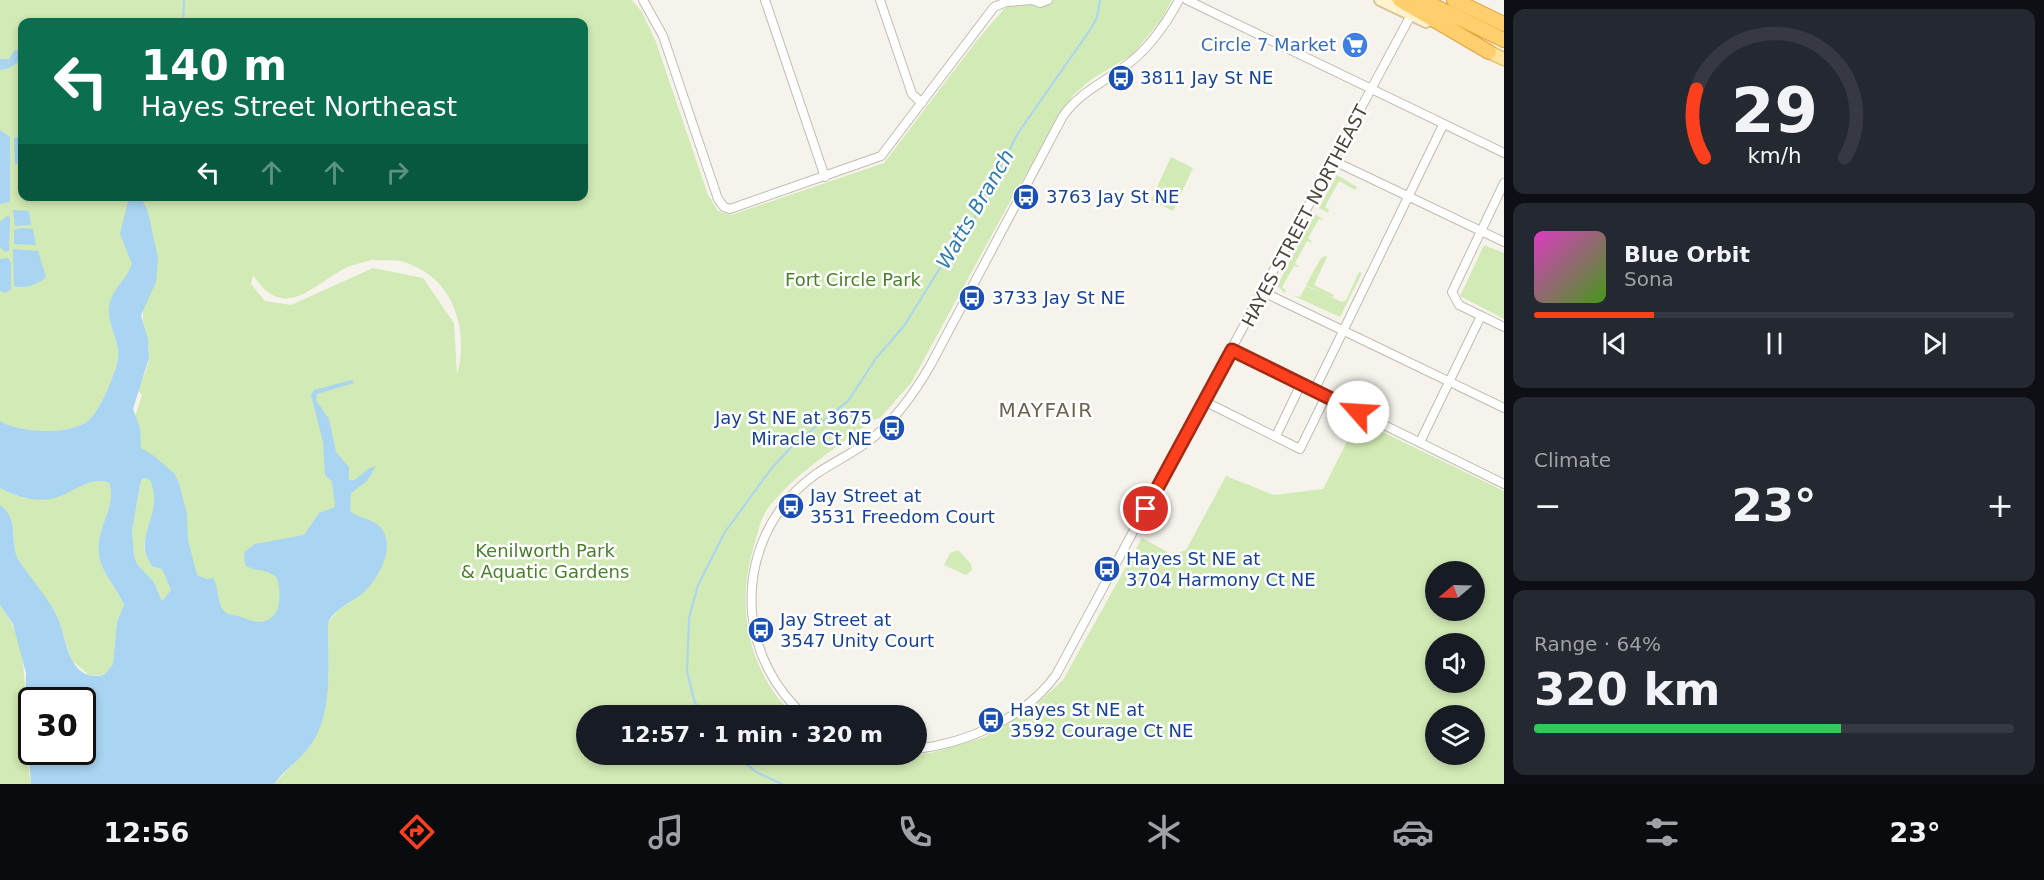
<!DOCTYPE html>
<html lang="en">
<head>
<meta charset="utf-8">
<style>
  body { margin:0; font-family:"DejaVu Sans",sans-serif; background:#242831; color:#f1f3f6; height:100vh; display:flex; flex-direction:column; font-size:22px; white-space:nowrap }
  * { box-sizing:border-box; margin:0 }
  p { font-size:20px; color:#9ea1a6 }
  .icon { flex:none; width:33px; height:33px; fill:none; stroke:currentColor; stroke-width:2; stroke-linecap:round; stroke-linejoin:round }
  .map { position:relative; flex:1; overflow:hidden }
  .side { display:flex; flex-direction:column; gap:9px; padding:9px; background:#0d0f14; width:540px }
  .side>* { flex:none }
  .hud { position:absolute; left:18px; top:18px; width:570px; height:183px; border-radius:12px; box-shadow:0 3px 9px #0003; background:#0b6e4f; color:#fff; overflow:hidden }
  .needle { width:39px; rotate:251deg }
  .fabs { position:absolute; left:1425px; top:561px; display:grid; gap:12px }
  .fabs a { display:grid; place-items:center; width:60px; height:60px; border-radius:50%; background:#171b24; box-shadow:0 3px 9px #0003; font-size:30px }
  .speed { position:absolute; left:18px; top:687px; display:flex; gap:12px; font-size:30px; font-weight:700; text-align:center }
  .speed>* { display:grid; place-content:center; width:78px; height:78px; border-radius:50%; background:#171b24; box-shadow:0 3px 9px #0003; line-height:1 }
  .speed .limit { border:3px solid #111; border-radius:9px; background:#fff; color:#111 }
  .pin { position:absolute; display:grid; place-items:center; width:51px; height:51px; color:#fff; margin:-26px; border:3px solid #fff; border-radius:50%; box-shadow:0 2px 6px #0007 }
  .me { position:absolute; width:66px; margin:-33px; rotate:296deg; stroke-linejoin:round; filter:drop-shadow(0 0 4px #0008) }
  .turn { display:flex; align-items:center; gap:21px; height:126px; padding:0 24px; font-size:27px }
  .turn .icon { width:78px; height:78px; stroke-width:2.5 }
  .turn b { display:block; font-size:42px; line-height:51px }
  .lanes { display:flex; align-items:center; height:57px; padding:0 24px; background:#0003; justify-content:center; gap:30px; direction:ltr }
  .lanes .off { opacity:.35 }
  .big { font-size:45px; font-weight:700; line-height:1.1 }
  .side .card { flex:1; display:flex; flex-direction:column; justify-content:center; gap:9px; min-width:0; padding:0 21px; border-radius:12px; background:#242831 }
  .side .dial { align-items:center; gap:0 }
  .dial svg { height:156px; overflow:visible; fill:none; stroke:#363941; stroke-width:7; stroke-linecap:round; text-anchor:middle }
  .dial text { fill:#f1f3f6; stroke:none }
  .song { display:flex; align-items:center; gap:18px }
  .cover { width:72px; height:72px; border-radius:9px; background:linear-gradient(135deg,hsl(310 70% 55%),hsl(100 70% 35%)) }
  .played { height:6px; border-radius:3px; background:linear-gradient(90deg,#fc3f1d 25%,#363941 25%) }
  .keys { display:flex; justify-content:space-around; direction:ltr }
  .heat { display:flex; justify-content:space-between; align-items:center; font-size:33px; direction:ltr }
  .charge { height:9px; border-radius:4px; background:linear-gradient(90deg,#34c759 64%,#363941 0) }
  .trip { position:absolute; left:576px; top:705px; width:351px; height:60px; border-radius:30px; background:#171b24; box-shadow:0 3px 9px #0003; font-weight:700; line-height:60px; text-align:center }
  .tabs { display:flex; height:96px; justify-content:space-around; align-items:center; background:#090b0e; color:#9ea1a6 }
  .tabs .icon { width:42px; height:42px }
  .tabs .on { color:#fc3f1d }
  .tabs b { font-size:27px; color:#f1f3f6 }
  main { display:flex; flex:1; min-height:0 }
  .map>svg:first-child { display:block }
</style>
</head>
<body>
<main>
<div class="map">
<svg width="1504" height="784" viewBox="0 0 1504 784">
  <rect width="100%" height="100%" fill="#f6f3ec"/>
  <path fill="#d2eab5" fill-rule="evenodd" d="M 0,0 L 632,0 L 642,12 L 656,42 L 708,195 L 718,211 L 731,215 L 884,163 L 978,39 L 1012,0 L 1172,0 L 1161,20 L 1132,55 L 1092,79 L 1073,95 L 1012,198 L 911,383 L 880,418 L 873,420 C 836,448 798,471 768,508 C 761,518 757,534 754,546 C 735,607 748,670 793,715 L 586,716 L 586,754 L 872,754 L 884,757 L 931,753 L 985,737 L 1029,711 L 1063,680 L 1142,538 L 1173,555 L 1186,550 L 1226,476 L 1274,495 L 1323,489 L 1358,420 L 1504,491 L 1504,784 L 274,784 L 310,746 L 316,733 L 322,716 L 329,677 L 328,623 L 339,609 L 351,602 L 277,626 L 247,645 L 203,593 L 141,448 L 134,419 L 142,395 L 138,390 C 142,380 148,368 149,357 C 151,338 139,324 144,304 L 110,321 C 113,332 119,345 118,357 C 117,372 100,409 89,420 C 71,436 19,433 0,421 ZM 22,22 L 584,22 L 584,196 L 22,196 ZM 372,260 C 382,261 395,259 404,262 C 455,278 469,331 457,375 L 454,323 L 423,278 L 373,268 L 291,305 L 265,301 L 251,284 L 253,275 C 282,320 308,290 340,271 C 349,265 361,263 372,260 ZM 1436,572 L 1474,572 L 1474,610 L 1436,610 ZM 1436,644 L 1474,644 L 1474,682 L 1436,682 ZM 1436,716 L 1474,716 L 1474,754 L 1436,754 Z
    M 1171,157 L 1193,168 L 1173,211 L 1151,200 Z
    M 1337,175 L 1357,187 L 1355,190 L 1339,181 L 1325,207 L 1329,210 L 1328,213 L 1319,208 Z
    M 1315,214 L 1324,220 L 1319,219 L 1308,238 L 1313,243 L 1307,241 L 1295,263 L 1299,267 L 1294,266 L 1282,287 L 1286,290 L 1285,293 L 1277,286 Z
    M 1484,245 L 1504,253 L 1504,319 L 1460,296 Z
    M 1325,256 L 1327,257 L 1314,285 L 1334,295 L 1332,298 L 1306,285 L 1321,258 Z
    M 1359,272 L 1362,273 L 1340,317 L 1292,295 L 1300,297 L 1306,286 L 1342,302 L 1346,300 Z
    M 146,478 L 150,479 C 152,485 155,492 156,498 C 157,526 131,540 153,567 L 162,569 L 171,590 L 162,601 L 154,582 L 137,564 L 134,555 L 132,531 L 140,485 L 142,479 Z
    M 99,480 L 109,483 C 118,506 94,530 99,555 C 102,575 117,587 124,605 L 117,623 L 113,664 L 104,675 L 89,675 L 72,661 L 57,615 L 18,559 C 9,541 20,519 0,505 L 0,488 C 46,513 57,490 99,480 Z
    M 958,550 L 971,564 L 972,570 L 966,575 L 944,565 L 950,553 Z
    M 0,605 C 25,637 25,672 25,710 C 25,734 27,760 31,784 L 0,784 Z"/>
  <path fill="#a9d4f2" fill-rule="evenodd" d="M 22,48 L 22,60 L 9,68 L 0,70 L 0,59 L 9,59 L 14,51 Z
    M 0,130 L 10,137 L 10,202 L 0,204 Z
    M 22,135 L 22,163 L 15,164 L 14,138 Z
    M 129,197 L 141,197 L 148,212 L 158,258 L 156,282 L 141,315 L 148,339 L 149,358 L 133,409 L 140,428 L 141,448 L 154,456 L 174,473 L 179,483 L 187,514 L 188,540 L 197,575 L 207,579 L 213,578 C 220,589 216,603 225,612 C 230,616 236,615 242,617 C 275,633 285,606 277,578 C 267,567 255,573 245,565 L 244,552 L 255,544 L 304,535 L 319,513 L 335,507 L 332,482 L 325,475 L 323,442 L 311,395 L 314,390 L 352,380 L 354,383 L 317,394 L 316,400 L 329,419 L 336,452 L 349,467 L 349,480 L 355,480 L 368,469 L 376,466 L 367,481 L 351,493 L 350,511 C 358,518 372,519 379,526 C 398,544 379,579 363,593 C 351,603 335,608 328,623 C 328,662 334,713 310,746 C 300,760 284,770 274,784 L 31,784 L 25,712 L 26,673 L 13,624 L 0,605 L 0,505 C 20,519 9,541 18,559 C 30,577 44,593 55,612 C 68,634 65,683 104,675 L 113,664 L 117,622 L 124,605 C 117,587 102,575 99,555 C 94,530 118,506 109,483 C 91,475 72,493 55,498 C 36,503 17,497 0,488 L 0,421 C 19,433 71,436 89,420 C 100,410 116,373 118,358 C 120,341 107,324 109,308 C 111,289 126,281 132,264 L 120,234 ZM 146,478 L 150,480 C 166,516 129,537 153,567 L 162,569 L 171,590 L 162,601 L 154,582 L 137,564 L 134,555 L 132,531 L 140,485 L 142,479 ZM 32,700 L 82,700 L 82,752 L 32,752 Z
    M 13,210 L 29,211 L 31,225 L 15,226 Z
    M 7,216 L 10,217 L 9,251 L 5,252 L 0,247 L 0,222 Z
    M 21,228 L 33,229 L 36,245 L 14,244 L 14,230 Z
    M 13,249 L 38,251 L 46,277 C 37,285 26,289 14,286 Z
    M 8,258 L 11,262 L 11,289 L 6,293 L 0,291 L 0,259 Z"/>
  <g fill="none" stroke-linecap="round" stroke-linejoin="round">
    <path stroke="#a9d4f2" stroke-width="2" d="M 183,22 L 184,0
      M 702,716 L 694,700 L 687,671 L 689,618 L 698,585 L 725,532 L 771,469 L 794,444 L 848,401 L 877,357 L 904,326 L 953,247 L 973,221 L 1018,133 L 1090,30 L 1097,18 L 1100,0
      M 733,754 L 758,773 L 782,784"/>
    <defs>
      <path id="street" d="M 643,0 L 663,36 L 718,199 L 724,207 L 730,209 L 881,156 L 994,7 L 1011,0
        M 765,0 L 825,177
        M 880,0 L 912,94 L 922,103
        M 1033,0 L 1040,3 L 1048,0
        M 1187,0 L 1504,153
        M 1008,2 L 1032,0
        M 1334,161 L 1504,242
        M 1504,183 L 1452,292 L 1459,305 L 1504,327
        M 1263,292 L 1504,408
        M 1232,350 L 1504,484
        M 1314,391 L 1443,125
        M 1204,401 L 1300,449 L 1326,396
        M 1276,436 L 1301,384
        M 1420,442 L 1481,316
        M 805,716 C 775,690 755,652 752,612 C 748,558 771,506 816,474 C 835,461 856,452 874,437 C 897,417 915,392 930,366 L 1063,116 C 1079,93 1101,84 1124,67 C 1148,50 1165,26 1179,0
        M 916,749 C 967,743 1025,718 1056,675 L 1411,15"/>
      <path id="secondary" d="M 1380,0 L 1426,22"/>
      <path id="primary" d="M 1489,52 L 1504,59"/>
      <path id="highway" d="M 1400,0 L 1489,52
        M 1422,0 L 1504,40
        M 1454,0 L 1504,24"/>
    </defs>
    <use href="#street" stroke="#c2bbae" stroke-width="10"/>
    <use href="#secondary" stroke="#d6c79b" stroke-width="14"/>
    <use href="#primary" stroke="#e6c16a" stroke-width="15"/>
    <use href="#highway" stroke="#e0a43c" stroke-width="16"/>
    <use href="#street" stroke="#fff" stroke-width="8"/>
    <use href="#secondary" stroke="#fff3cd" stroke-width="10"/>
    <use href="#primary" stroke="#ffe39c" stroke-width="12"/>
    <use href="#highway" stroke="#ffcf6e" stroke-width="14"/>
  </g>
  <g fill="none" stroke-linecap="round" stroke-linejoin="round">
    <defs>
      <path id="route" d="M 1146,509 L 1232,350 L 1358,412"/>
    </defs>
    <use href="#route" stroke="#a42913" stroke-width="15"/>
    <use href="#route" stroke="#fc3f1d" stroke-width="10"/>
  </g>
  <defs>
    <symbol id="supermarket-disc" viewBox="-11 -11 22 22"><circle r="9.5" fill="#3f7fe0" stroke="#fff"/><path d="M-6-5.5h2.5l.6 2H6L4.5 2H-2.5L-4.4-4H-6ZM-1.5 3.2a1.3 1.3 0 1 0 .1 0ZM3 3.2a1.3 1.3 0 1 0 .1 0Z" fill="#fff"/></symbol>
    <symbol id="bus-disc" viewBox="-11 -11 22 22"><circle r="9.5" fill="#1a4fb4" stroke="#fff"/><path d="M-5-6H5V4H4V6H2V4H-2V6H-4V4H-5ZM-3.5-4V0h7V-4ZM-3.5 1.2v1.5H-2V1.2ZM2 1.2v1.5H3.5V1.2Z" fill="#fff"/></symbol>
  </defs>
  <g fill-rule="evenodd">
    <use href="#supermarket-disc" x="1340" y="30" width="30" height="30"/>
    <use href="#bus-disc" x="1106" y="63" width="30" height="30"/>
    <use href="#bus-disc" x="1011" y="182" width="30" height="30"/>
    <use href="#bus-disc" x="957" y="283" width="30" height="30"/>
    <use href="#bus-disc" x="877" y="413" width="30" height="30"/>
    <use href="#bus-disc" x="776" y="491" width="30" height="30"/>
    <use href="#bus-disc" x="1092" y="554" width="30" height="30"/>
    <use href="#bus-disc" x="746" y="615" width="30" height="30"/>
    <use href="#bus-disc" x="976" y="705" width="30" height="30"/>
  </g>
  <g text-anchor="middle" stroke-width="5" stroke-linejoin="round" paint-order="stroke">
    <g font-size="18" fill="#366cbe" stroke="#fff" text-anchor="end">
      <text x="1336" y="51">Circle 7 Market</text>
    </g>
    <g font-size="18" fill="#164399" stroke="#fff" text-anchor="start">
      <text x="1140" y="84">3811 Jay St NE</text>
      <text x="1046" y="203">3763 Jay St NE</text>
      <text x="992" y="304">3733 Jay St NE</text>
      <text x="872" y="424" text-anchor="end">Jay St NE at 3675<tspan x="872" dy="21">Miracle Ct NE</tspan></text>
      <text x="810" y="502">Jay Street at<tspan x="810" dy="21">3531 Freedom Court</tspan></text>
      <text x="1126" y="565">Hayes St NE at<tspan x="1126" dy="21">3704 Harmony Ct NE</tspan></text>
      <text x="780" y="626">Jay Street at<tspan x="780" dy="21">3547 Unity Court</tspan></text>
      <text x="1010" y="716">Hayes St NE at<tspan x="1010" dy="21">3592 Courage Ct NE</tspan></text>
    </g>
    <g font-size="18" fill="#4b4439" stroke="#fff">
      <text transform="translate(1305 216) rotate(-62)" y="6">HAYES STREET NORTHEAST</text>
    </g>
    <g font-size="18" fill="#4a7f2a" stroke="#fff">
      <text x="853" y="286">Fort Circle Park</text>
      <text x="545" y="557">Kenilworth Park<tspan x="545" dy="21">&amp; Aquatic Gardens</tspan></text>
    </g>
    <g font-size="20" font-style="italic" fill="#2e7ab2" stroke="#fff">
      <text transform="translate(975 209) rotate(-60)" y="7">Watts Branch</text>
    </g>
    <g font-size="20" letter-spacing="1.5" fill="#6e6250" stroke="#fff">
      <text x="1046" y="417">MAYFAIR</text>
    </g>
  </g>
</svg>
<div class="fabs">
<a><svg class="needle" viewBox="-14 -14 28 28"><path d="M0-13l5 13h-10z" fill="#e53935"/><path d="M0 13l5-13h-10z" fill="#9ea1a6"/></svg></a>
<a><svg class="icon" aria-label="sound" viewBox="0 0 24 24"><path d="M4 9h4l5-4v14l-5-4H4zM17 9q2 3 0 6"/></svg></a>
<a><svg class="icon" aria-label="layers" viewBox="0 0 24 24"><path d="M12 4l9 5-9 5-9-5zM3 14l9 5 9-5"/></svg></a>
</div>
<div class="speed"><div class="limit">30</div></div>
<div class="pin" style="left:1146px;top:509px;background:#d93025"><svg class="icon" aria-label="arrive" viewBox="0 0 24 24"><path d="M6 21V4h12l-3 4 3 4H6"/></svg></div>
<svg class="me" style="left:1358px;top:412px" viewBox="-20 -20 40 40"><circle r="19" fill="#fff"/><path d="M0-13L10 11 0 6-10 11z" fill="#fc3f1d"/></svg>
<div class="trip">12:57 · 1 min · 320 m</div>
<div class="hud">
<div class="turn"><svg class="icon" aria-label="left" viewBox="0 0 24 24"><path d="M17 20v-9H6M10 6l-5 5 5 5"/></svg><div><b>140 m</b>Hayes Street Northeast</div></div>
<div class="lanes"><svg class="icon" aria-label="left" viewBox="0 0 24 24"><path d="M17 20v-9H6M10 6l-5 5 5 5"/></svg><svg class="icon off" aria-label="ahead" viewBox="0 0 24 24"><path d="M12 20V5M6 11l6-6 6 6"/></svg><svg class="icon off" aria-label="ahead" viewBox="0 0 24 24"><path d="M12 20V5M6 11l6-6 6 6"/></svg><svg class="icon off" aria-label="right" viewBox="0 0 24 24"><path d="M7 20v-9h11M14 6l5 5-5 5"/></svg></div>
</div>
</div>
<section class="side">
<div class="card dial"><svg viewBox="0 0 100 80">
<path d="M14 69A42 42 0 1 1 86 69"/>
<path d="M14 69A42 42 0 0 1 10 34" stroke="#fc3f1d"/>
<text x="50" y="56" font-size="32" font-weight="700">29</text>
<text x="50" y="72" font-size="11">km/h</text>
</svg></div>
<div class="card">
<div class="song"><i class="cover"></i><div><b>Blue Orbit</b><p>Sona</p></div></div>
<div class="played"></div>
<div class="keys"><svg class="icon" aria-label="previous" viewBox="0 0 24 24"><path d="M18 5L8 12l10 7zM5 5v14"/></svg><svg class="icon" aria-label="pause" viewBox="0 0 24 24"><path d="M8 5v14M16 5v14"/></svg><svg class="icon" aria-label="next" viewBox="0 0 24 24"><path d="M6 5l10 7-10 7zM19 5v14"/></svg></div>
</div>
<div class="card"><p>Climate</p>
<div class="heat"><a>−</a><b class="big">23°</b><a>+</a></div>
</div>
<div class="card"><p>Range · 64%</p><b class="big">320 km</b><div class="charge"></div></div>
</section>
</main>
<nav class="tabs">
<b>12:56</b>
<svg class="icon on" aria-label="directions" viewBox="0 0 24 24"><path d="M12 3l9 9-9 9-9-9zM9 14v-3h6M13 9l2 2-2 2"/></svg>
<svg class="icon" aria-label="music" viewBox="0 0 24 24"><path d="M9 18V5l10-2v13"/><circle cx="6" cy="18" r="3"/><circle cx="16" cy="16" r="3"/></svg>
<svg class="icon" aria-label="phone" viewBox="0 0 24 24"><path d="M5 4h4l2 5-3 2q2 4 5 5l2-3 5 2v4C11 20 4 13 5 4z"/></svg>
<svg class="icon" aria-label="climate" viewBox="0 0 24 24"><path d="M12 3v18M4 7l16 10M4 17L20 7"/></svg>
<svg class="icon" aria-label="car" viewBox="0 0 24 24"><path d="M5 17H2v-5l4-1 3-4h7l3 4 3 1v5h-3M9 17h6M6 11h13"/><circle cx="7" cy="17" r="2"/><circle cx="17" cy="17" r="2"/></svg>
<svg class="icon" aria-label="filters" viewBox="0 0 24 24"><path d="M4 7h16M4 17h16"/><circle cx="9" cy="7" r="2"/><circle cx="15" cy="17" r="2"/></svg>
<b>23°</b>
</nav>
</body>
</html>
